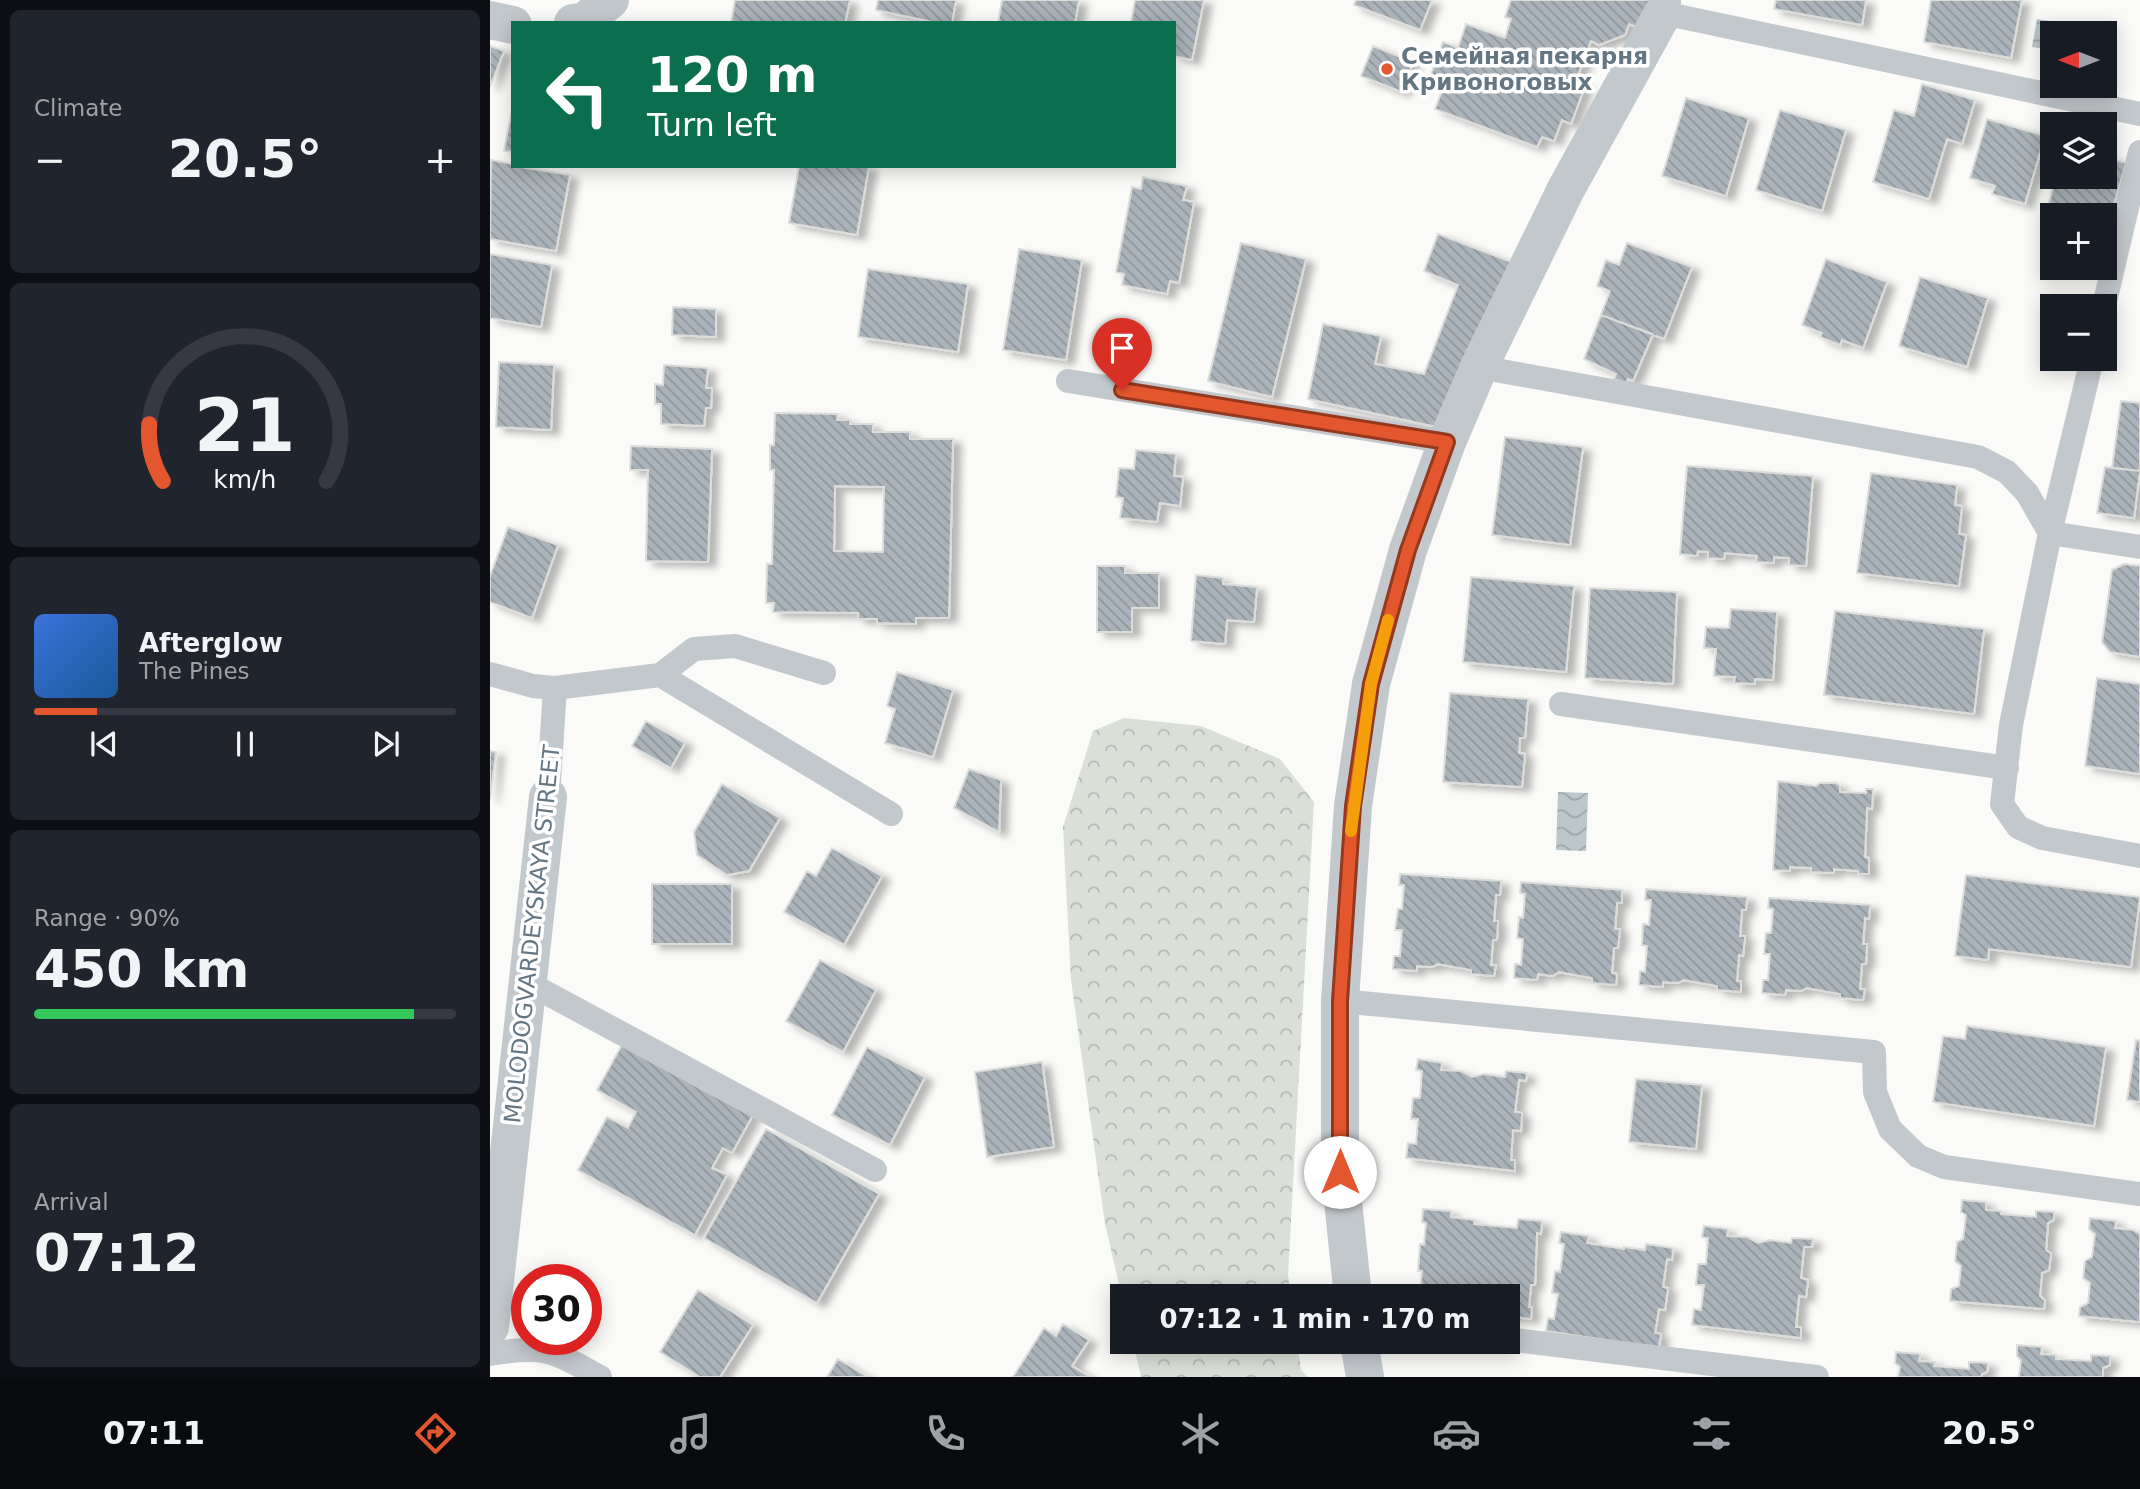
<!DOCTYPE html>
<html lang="en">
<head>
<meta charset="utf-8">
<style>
  body { margin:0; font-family:"DejaVu Sans",sans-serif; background:#20242c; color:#f1f3f6; height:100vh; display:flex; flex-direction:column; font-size:26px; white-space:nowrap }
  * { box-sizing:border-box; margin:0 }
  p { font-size:23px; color:#9ea1a6 }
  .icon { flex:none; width:38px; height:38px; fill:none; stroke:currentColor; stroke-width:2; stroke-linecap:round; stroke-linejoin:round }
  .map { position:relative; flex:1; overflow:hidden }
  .sheet { display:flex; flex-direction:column; gap:10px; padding:10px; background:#0d0f14; width:490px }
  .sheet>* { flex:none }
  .hud { position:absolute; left:21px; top:21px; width:665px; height:147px; border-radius:0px; box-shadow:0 4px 18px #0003; background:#0b6e4f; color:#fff; overflow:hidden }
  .needle { width:46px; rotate:270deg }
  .buttons { position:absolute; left:1550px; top:21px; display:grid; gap:14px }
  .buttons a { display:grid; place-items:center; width:77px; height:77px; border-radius:0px; background:#171b24; box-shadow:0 4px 18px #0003; font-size:35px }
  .speed { position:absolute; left:21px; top:1264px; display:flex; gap:14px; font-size:35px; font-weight:700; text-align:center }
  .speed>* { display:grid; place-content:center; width:91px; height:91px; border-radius:50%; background:#171b24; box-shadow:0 4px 18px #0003; line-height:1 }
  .speed .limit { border:10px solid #d22; background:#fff; color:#111 }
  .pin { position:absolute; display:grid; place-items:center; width:60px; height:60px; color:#fff; margin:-72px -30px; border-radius:50% 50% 50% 0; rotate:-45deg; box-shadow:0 0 7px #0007 }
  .pin .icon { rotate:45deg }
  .me { position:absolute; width:77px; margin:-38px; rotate:0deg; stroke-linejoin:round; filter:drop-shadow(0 0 5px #0008) }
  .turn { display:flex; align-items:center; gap:24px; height:147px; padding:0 21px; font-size:32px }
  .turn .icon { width:91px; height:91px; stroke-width:2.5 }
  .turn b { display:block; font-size:49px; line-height:60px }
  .big { font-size:52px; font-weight:700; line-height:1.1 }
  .sheet .tile { flex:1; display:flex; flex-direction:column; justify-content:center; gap:10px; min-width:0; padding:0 24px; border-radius:10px; background:#20242c }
  .sheet .dial { align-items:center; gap:0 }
  .dial svg { height:182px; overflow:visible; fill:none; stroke:#363941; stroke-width:7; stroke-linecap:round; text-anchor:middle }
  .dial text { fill:#f1f3f6; stroke:none }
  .song { display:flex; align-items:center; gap:21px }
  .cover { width:84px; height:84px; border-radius:10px; background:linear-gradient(135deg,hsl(220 70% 55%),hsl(210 70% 35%)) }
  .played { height:7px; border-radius:4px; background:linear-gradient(90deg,#e4572e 15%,#363941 15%) }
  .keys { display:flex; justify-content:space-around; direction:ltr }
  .heat { display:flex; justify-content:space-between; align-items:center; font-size:38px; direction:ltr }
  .charge { height:10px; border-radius:5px; background:linear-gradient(90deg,#34c759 90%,#363941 0) }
  .trip { position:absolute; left:620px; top:1284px; width:410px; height:70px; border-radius:0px; background:#171b24; box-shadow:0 4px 18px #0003; font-weight:700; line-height:70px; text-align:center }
  .dock { display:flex; height:112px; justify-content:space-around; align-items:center; background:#090b0e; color:#9ea1a6 }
  .dock .icon { width:49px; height:49px }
  .dock .active { color:#e4572e }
  .dock b { font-size:32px; color:#f1f3f6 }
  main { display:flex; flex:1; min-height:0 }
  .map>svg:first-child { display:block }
</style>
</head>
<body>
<main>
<section class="sheet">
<div class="tile"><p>Climate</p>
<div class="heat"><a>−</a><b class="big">20.5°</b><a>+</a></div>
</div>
<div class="tile dial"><svg viewBox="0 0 100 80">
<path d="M14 69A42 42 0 1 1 86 69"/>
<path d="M14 69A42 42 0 0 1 8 44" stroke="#e4572e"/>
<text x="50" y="56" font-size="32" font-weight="700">21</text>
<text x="50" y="72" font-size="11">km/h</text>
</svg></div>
<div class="tile">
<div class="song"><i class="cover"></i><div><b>Afterglow</b><p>The Pines</p></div></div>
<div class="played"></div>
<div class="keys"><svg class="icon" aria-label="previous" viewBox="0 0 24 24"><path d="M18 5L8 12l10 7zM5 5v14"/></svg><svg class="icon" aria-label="pause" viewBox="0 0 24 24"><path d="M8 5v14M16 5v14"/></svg><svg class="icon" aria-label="next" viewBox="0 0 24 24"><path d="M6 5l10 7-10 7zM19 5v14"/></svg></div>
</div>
<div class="tile"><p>Range · 90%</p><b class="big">450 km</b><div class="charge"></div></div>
<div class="tile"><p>Arrival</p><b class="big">07:12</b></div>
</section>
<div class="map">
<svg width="1650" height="1377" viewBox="0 0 1650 1377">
  <defs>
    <pattern id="forest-crowns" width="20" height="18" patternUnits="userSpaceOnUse" patternTransform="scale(1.75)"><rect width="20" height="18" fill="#dadfd7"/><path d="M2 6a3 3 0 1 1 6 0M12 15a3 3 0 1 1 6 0" fill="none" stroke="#b4b9b4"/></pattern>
    <pattern id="water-waves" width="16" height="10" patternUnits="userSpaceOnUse" patternTransform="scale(1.75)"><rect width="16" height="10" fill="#bbc7cb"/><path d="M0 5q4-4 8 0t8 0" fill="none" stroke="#9ca6aa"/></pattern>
    <pattern id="building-back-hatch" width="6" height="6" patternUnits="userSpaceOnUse" patternTransform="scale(1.75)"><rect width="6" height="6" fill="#aab3b9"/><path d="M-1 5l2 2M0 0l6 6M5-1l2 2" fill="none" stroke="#8e969c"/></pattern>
    <filter id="shadow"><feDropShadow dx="8" dy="4.5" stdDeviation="3.5" flood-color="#0004"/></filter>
  </defs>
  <rect width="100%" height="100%" fill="#fafaf8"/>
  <path fill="url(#forest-crowns)" d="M 634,718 L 711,726 L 790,759 L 824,802 L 798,1275 L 801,1297 L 632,1297 L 615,1224 L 581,980 L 573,827 L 603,731 Z
    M 643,1342 L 807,1342 L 811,1370 L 818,1377 L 651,1377 Z"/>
  <path fill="url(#water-waves)" d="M 1547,19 L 1605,28 L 1605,33 L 1563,33 L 1563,50 L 1542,47 Z
    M 1068,792 L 1098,793 L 1096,851 L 1066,850 Z"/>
  <path fill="url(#building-back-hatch)" stroke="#dcdcda" stroke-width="2" fill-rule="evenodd" filter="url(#shadow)" d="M 245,0 L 360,0 L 355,23 L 241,23 Z
    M 388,0 L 466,0 L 462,23 L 447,23 L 386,10 Z
    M 512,0 L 589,0 L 585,23 L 508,23 Z
    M 645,0 L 714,0 L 702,60 L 684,56 L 684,23 L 641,23 Z
    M 866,0 L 942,0 L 930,30 L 864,5 Z
    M 1021,0 L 1173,0 L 1149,28 L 1139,24 L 1135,35 L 1109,45 L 1101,41 L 1085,83 L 1095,86 L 1081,124 L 1072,120 L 1064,141 L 1052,137 L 1047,147 L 945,109 L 953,88 L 938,83 L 953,42 L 968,48 L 976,24 L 1015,38 L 1021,19 L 1015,17 Z
    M 1286,0 L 1376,0 L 1372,25 L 1284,9 Z
    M 1441,0 L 1532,0 L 1521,58 L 1434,42 Z
    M 0,46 L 14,51 L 0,87 Z
    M 883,46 L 923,62 L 912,92 L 871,76 Z
    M 1432,84 L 1485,100 L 1472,144 L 1457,139 L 1439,199 L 1383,182 L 1404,110 L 1424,116 Z
    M 1196,98 L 1259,118 L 1236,196 L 1172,176 Z
    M 23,104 L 23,152 L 14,151 Z
    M 1290,110 L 1356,130 L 1332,211 L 1266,190 Z
    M 1497,119 L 1555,136 L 1535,204 L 1502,194 L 1505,186 L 1480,178 Z
    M 1615,157 L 1636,163 L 1620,219 L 1615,218 L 1615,215 L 1591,211 L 1590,215 L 1576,215 L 1557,210 L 1566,177 L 1615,177 Z
    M 1,160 L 23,164 L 23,166 L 80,175 L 66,251 L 0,239 Z
    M 309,166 L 379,166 L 367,235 L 299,223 Z
    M 653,177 L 697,186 L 693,200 L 704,202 L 689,283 L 680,281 L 677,294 L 632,285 L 634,274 L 626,272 L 642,187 L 651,189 Z
    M 948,234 L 1024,263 L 961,430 L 818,399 L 833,324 L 891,336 L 885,364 L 934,374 L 968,285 L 934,271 Z
    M 751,243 L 816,259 L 782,397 L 718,381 Z
    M 1137,243 L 1202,267 L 1174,339 L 1111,315 L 1120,291 L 1107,286 L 1116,260 L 1129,265 Z
    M 529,249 L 592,260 L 576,360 L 513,350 Z
    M 0,254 L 62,265 L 51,327 L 0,318 Z
    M 1336,259 L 1397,282 L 1373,348 L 1352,340 L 1350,345 L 1330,337 L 1332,333 L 1312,325 Z
    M 378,269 L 478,284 L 468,352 L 368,337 Z
    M 1430,277 L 1498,298 L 1477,367 L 1409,346 Z
    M 183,307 L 226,309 L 226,337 L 182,335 Z
    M 1111,315 L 1163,334 L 1143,381 L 1138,379 L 1136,383 L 1124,379 L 1126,374 L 1094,359 Z
    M 9,362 L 64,365 L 61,430 L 6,427 Z
    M 174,365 L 218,368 L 216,388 L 222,388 L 221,408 L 216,408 L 214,426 L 171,424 L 171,404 L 165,404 L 165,384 L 173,385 Z
    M 1631,401 L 1650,403 L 1650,471 L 1622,468 Z
    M 285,413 L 348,414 L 347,420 L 360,420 L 360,424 L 383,424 L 383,432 L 420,432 L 420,439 L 463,439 L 459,618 L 426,618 L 426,624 L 387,623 L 387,619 L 368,619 L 368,613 L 283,612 L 284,603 L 276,603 L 277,564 L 282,564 L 284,470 L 280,470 L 280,445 L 284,445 ZM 345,486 L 394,487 L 393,552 L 344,551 Z
    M 1015,437 L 1093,447 L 1080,545 L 1002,535 Z
    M 141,446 L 222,449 L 218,562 L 156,561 L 158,470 L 140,470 Z
    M 646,450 L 686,454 L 684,476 L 693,477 L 690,506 L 670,503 L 667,522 L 630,518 L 633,498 L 626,497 L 629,468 L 644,469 Z
    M 1197,466 L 1323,476 L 1316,566 L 1299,565 L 1299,558 L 1284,557 L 1284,563 L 1266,562 L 1267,556 L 1235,553 L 1234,559 L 1218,558 L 1218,552 L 1208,551 L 1207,556 L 1190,554 Z
    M 1615,467 L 1650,471 L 1644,518 L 1607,513 Z
    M 1381,473 L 1467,485 L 1465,505 L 1472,506 L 1469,534 L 1476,535 L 1469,586 L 1367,573 Z
    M 18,527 L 68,545 L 42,618 L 0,602 L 0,576 Z
    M 1634,564 L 1650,566 L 1650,657 L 1620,652 L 1612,642 L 1622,570 Z
    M 607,566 L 635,566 L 635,573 L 669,573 L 669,608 L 642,608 L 642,632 L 607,632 Z
    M 706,575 L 733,578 L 733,584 L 767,587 L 764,622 L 737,620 L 735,644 L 701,641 Z
    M 981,577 L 1084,586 L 1076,672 L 973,662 Z
    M 1100,588 L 1187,592 L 1183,684 L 1095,678 Z
    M 1241,609 L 1287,612 L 1283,680 L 1265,679 L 1265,684 L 1244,683 L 1245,677 L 1224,676 L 1226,649 L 1214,648 L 1216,627 L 1239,628 Z
    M 1345,611 L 1494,629 L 1484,714 L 1334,695 Z
    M 407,672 L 463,690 L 443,757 L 395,743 L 405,709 L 397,706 Z
    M 1607,678 L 1650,684 L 1650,774 L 1595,766 Z
    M 960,693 L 1038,699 L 1035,738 L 1030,738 L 1029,753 L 1035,754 L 1032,787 L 953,782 Z
    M 156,721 L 195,743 L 181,768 L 142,746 Z
    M 0,751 L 6,752 L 0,799 Z
    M 479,769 L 511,780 L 509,832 L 464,808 Z
    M 1288,781 L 1326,786 L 1330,783 L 1346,783 L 1350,786 L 1350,792 L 1376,793 L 1376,789 L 1383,789 L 1382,809 L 1377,808 L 1375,857 L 1379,858 L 1379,874 L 1368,874 L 1368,871 L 1344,869 L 1344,873 L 1321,872 L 1321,868 L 1300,867 L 1300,871 L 1283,870 Z
    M 232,784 L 290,818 L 259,871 L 237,875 L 207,855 L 204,832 Z
    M 342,848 L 392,876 L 354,945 L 294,912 L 317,871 L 326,876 Z
    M 910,874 L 1011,881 L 1010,895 L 1006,895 L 1004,921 L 1008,921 L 1007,940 L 1003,940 L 1001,965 L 1006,965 L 1004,976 L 981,974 L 981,970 L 948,964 L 942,967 L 927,966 L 927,971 L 903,969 L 904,956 L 910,956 L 912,930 L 905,930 L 908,909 L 912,909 L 914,885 L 909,885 Z
    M 1476,875 L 1650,897 L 1641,967 L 1499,949 L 1498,960 L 1465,956 Z
    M 1031,882 L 1132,890 L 1132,903 L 1127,903 L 1125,929 L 1130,929 L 1128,948 L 1124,948 L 1122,973 L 1127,974 L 1126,985 L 1102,983 L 1102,978 L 1069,972 L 1063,976 L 1048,974 L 1047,980 L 1024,978 L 1025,964 L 1031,965 L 1033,939 L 1027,938 L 1029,917 L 1033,918 L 1035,894 L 1030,893 Z
    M 162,884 L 242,884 L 242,944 L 162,944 Z
    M 1156,889 L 1257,897 L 1256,910 L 1252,910 L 1250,936 L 1255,936 L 1253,956 L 1249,955 L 1247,981 L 1251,981 L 1251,992 L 1227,990 L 1227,986 L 1194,980 L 1188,983 L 1173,982 L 1173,987 L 1149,985 L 1150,971 L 1155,972 L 1157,946 L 1152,945 L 1153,924 L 1159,925 L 1161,900 L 1155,900 Z
    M 1279,898 L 1380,905 L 1379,919 L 1375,918 L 1373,944 L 1377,944 L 1376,964 L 1372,964 L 1370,989 L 1375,989 L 1373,1000 L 1350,998 L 1350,994 L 1317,988 L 1311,991 L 1296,990 L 1295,995 L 1272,993 L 1273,980 L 1278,980 L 1280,954 L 1274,954 L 1276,933 L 1281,933 L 1283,909 L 1278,908 Z
    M 330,960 L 386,990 L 353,1052 L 296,1021 Z
    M 1477,1026 L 1616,1047 L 1604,1126 L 1443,1102 L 1453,1036 L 1475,1039 Z
    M 1646,1040 L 1650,1041 L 1650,1102 L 1637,1100 Z
    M 134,1041 L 264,1113 L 242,1153 L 233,1148 L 222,1168 L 237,1175 L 205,1235 L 88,1170 L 117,1117 L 138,1128 L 146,1112 L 107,1090 Z
    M 377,1047 L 435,1077 L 400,1145 L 342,1115 Z
    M 928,1059 L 952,1063 L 951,1070 L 971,1071 L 982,1077 L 994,1074 L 1015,1077 L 1016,1071 L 1037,1073 L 1036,1081 L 1029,1080 L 1025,1112 L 1032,1113 L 1031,1131 L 1023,1130 L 1021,1160 L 1025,1160 L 1025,1171 L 916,1158 L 918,1143 L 926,1144 L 928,1119 L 921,1119 L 923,1098 L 930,1098 L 932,1071 L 926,1070 Z
    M 552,1062 L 564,1147 L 497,1157 L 485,1072 Z
    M 1146,1079 L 1212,1085 L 1206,1149 L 1139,1142 Z
    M 276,1129 L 389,1194 L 327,1303 L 214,1238 Z
    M 1472,1200 L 1496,1202 L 1496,1210 L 1511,1211 L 1511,1214 L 1546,1217 L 1546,1211 L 1564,1212 L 1564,1220 L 1558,1223 L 1556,1250 L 1561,1254 L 1559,1270 L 1552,1273 L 1550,1296 L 1555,1301 L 1554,1309 L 1460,1301 L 1461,1289 L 1469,1286 L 1471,1266 L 1465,1261 L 1467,1242 L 1473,1239 L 1476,1215 L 1471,1212 Z
    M 933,1209 L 961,1211 L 961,1217 L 985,1220 L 984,1224 L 1027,1228 L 1028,1219 L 1052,1221 L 1051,1234 L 1047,1233 L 1045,1285 L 1041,1285 L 1039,1307 L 1042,1307 L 1041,1319 L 1017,1316 L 1017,1297 L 925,1297 L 925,1292 L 930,1292 L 932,1271 L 928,1271 L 930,1244 L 934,1245 L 936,1223 L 932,1222 Z
    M 1600,1218 L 1626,1221 L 1625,1228 L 1643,1230 L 1650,1234 L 1650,1322 L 1589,1316 L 1590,1307 L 1598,1303 L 1600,1283 L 1593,1278 L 1595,1261 L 1602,1257 L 1605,1234 L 1599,1229 Z
    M 1214,1226 L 1238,1229 L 1237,1236 L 1257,1237 L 1268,1243 L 1280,1240 L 1301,1243 L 1302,1238 L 1323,1239 L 1322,1247 L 1314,1247 L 1311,1278 L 1318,1280 L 1316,1297 L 1309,1296 L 1306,1327 L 1311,1327 L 1311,1338 L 1202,1325 L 1204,1309 L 1211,1310 L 1214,1285 L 1206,1285 L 1208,1264 L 1216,1264 L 1218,1238 L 1212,1237 Z
    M 1071,1232 L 1099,1236 L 1097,1243 L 1134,1249 L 1134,1247 L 1155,1250 L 1156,1244 L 1183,1248 L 1182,1260 L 1177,1259 L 1173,1287 L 1178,1288 L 1175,1310 L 1169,1309 L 1165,1333 L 1171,1334 L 1169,1348 L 1056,1331 L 1058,1318 L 1064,1319 L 1068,1294 L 1062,1293 L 1065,1271 L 1070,1272 L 1074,1244 L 1069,1243 Z
    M 208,1290 L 263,1325 L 230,1377 L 210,1377 L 170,1352 Z
    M 573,1324 L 599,1340 L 582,1366 L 600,1377 L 523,1377 L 554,1328 L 566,1336 Z
    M 1527,1345 L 1552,1347 L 1551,1354 L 1566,1355 L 1566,1359 L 1601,1361 L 1601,1355 L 1620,1356 L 1620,1365 L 1613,1368 L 1613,1377 L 1529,1377 L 1531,1360 L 1527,1356 Z
    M 1406,1352 L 1430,1354 L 1429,1361 L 1445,1362 L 1444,1366 L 1479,1369 L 1479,1362 L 1498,1363 L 1497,1372 L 1492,1374 L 1491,1377 L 1408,1377 L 1410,1367 L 1405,1363 Z
    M 348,1359 L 378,1377 L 337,1377 Z"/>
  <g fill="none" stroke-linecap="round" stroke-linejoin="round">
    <path stroke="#c3c8cc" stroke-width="24" d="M 1179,2 L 1173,13 L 1650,114
      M 1614,306 L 1650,152
      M 1602,359 L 1560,533 L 1521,725 L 1512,804 L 1528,827 L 1552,838 L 1650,856
      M 989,367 L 1488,457 L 1517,472 L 1537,493 L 1560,533 L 1650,547
      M 578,381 L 957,442
      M 0,674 L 43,686 L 65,688 L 58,797
      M 170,675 L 204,649 L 245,646 L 334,673
      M 65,688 L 170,675 L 401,814
      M 1071,704 L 1517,768
      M 38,983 L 385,1170
      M 850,1001 L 1384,1052 L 1385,1092 L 1400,1129 L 1428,1156 L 1454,1167 L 1650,1194
      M 1017,1339 L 1327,1377
      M 0,1354 C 56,1345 61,1350 110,1377"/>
    <path stroke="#c3c8cc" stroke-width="38" d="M 0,20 L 23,25
      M 83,23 L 94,22 L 120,0
      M 863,1297 L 850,1172 L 850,1001 L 863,806 L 881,684 L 918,550 L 957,442 L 989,367 L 1076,189 L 1173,13
      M 0,1327 L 58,797
      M 869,1342 L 875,1377"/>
  </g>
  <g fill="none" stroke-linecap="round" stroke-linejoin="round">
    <defs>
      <path id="route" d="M 632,390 L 957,442 L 918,550 L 881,684 L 863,806 L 850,1001 L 850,1172"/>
    </defs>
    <use href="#route" stroke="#94391e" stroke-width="18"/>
    <use href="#route" stroke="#e4572e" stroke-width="12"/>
    <path stroke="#f59e0b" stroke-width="12" d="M 861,831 L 881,684 L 898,620"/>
  </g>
  <circle fill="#e4572e" stroke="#fff" stroke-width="2.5" cx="897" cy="69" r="7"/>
  <g text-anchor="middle" stroke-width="7" stroke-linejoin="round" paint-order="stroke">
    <g font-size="23" font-weight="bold" fill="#657683" stroke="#fff" text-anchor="start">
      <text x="911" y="64">Семейная пекарня<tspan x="911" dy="26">Кривоноговых</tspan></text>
    </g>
    <g font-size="23" fill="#657683" stroke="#fff">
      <text transform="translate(42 934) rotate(-84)" y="8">MOLODOGVARDEYSKAYA STREET</text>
    </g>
  </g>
</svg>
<div class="buttons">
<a><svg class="needle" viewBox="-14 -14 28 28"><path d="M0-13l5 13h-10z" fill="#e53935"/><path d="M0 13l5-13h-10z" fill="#9ea1a6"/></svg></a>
<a><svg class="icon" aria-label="layers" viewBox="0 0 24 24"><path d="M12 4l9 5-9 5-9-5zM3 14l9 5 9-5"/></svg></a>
<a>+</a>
<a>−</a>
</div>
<div class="speed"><div class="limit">30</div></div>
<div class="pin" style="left:632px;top:390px;background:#d93025"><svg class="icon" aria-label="arrive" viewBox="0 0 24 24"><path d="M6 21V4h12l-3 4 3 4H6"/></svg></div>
<svg class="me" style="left:850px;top:1172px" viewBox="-20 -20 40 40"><circle r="19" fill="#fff"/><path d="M0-13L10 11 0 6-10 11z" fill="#e4572e"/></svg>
<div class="trip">07:12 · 1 min · 170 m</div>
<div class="hud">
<div class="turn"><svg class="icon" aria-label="left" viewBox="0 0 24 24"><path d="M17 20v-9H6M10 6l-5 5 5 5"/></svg><div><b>120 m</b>Turn left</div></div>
</div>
</div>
</main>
<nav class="dock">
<b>07:11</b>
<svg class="icon active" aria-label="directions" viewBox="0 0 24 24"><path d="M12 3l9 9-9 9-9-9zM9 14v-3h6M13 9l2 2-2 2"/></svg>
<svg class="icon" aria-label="music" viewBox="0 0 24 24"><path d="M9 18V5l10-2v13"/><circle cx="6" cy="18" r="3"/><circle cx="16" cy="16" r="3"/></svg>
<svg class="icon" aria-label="phone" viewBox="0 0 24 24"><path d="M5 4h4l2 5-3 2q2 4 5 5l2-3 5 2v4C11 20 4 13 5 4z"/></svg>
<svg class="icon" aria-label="climate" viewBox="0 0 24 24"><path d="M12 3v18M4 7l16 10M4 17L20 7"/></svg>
<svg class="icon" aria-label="car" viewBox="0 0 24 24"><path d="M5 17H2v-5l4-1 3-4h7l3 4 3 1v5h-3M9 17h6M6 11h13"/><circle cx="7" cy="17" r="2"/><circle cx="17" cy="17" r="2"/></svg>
<svg class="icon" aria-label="filters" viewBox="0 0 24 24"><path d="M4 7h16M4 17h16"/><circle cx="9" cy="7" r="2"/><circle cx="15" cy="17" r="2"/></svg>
<b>20.5°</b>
</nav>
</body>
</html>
